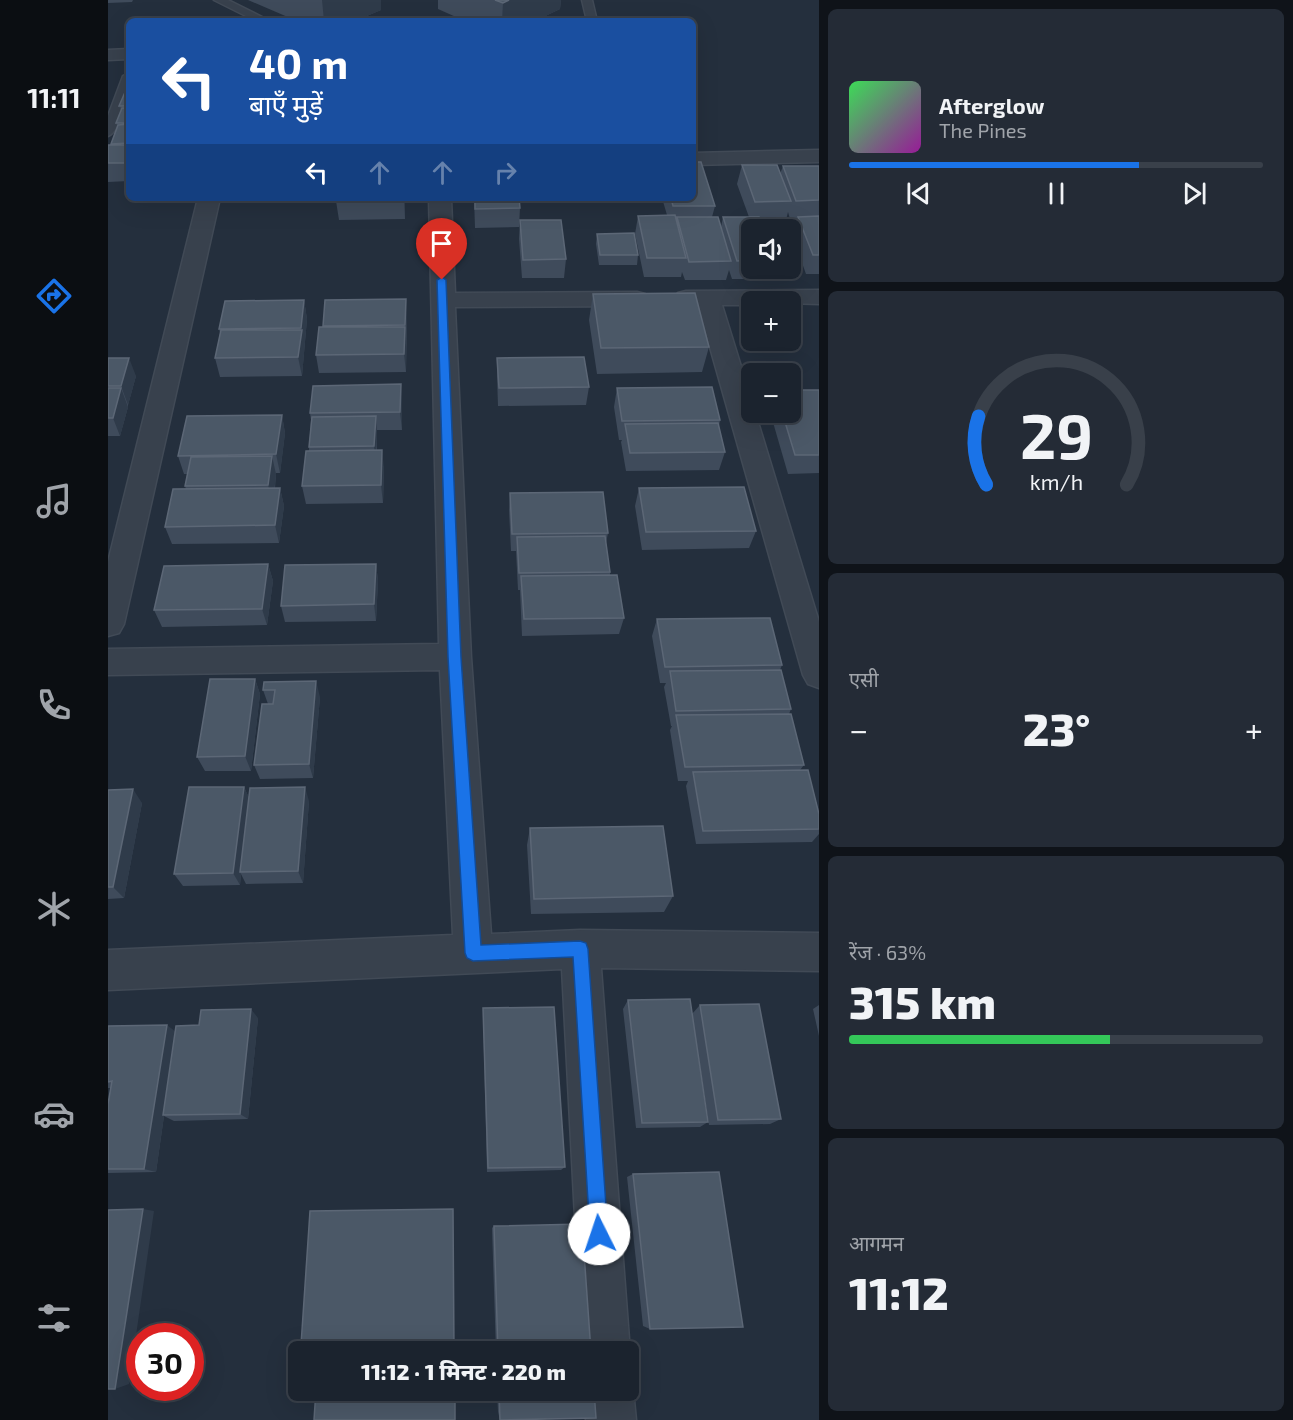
<!DOCTYPE html>
<html lang="hi">
<head>
<meta charset="utf-8">
<style>
  body { margin:0; font-family:"Exo 2","Noto Sans Devanagari",sans-serif; background:#242b36; color:#f1f3f6; height:100vh; display:flex; flex-direction:column; font-size:22px; white-space:nowrap }
  * { box-sizing:border-box; margin:0 }
  p { font-size:20px; color:#a0a4aa }
  .icon { flex:none; width:33px; height:33px; fill:none; stroke:currentColor; stroke-width:2; stroke-linecap:round; stroke-linejoin:round }
  .map { position:relative; flex:1; overflow:hidden }
  .panel { display:flex; flex-direction:column; gap:9px; padding:9px; background:#0f1319; width:474px }
  .panel>* { flex:none }
  .top-card { position:absolute; left:18px; top:18px; width:570px; height:183px; border-radius:9px; box-shadow:0 6px 24px #0002,0 0 0 2px #39404a; background:#1a4fa0; color:#fff; overflow:hidden }
  .tools { position:absolute; left:633px; top:219px; display:grid; gap:12px }
  .tools a { display:grid; place-items:center; width:60px; height:60px; border-radius:9px; background:#1b232e; box-shadow:0 6px 24px #0002,0 0 0 2px #39404a; font-size:30px }
  .speed { position:absolute; left:18px; top:1323px; display:flex; gap:12px; font-size:30px; font-weight:700; text-align:center }
  .speed>* { display:grid; place-content:center; width:78px; height:78px; border-radius:50%; background:#1b232e; box-shadow:0 6px 24px #0002,0 0 0 2px #39404a; line-height:1 }
  .speed .limit { border:9px solid #d22; background:#fff; color:#111 }
  .pin { position:absolute; display:grid; place-items:center; width:51px; height:51px; color:#fff; margin:-62px -26px; border-radius:50% 50% 50% 0; rotate:-45deg; box-shadow:0 0 6px #0007 }
  .pin .icon { rotate:45deg }
  .me { position:absolute; width:66px; margin:-33px; rotate:356deg; stroke-linejoin:round; filter:drop-shadow(0 0 4px #0008) }
  .turn { display:flex; align-items:center; gap:21px; height:126px; padding:0 24px; font-size:27px }
  .turn .icon { width:78px; height:78px; stroke-width:2.5 }
  .turn b { display:block; font-size:42px; line-height:51px }
  .lanes { display:flex; align-items:center; height:57px; padding:0 24px; background:#0003; justify-content:center; gap:30px; direction:ltr }
  .lanes .off { opacity:.35 }
  .big { font-size:45px; font-weight:800; line-height:1.1 }
  .panel .card { flex:1; display:flex; flex-direction:column; justify-content:center; gap:9px; min-width:0; padding:0 21px; border-radius:9px; background:#242b36 }
  .panel .dial { align-items:center; gap:0 }
  .dial svg { height:156px; overflow:visible; fill:none; stroke:#39404a; stroke-width:7; stroke-linecap:round; text-anchor:middle }
  .dial text { fill:#f1f3f6; stroke:none }
  .song { display:flex; align-items:center; gap:18px }
  .cover { width:72px; height:72px; border-radius:9px; background:linear-gradient(135deg,hsl(130 70% 55%),hsl(300 70% 35%)) }
  .played { height:6px; border-radius:3px; background:linear-gradient(90deg,#1a73e8 70%,#39404a 70%) }
  .keys { display:flex; justify-content:space-around; direction:ltr }
  .heat { display:flex; justify-content:space-between; align-items:center; font-size:33px; direction:ltr }
  .charge { height:9px; border-radius:4px; background:linear-gradient(90deg,#34c759 63%,#39404a 0) }
  .trip { position:absolute; left:180px; top:1341px; width:351px; height:60px; border-radius:9px; background:#1b232e; box-shadow:0 6px 24px #0002,0 0 0 2px #39404a; font-weight:800; line-height:60px; text-align:center }
  main { display:flex; flex:1; min-height:0 }
  .menu { display:flex; flex-direction:column; width:108px; justify-content:space-around; align-items:center; background:#0b0e12; color:#a0a4aa }
  .menu .icon { width:42px; height:42px }
  .menu .active { color:#1a73e8 }
  .menu b { font-size:27px; color:#f1f3f6 }
  .map>svg:first-child { display:block }
</style>
</head>
<body>
<main>
<nav class="menu">
<b>11:11</b>
<svg class="icon active" aria-label="directions" viewBox="0 0 24 24"><path d="M12 3l9 9-9 9-9-9zM9 14v-3h6M13 9l2 2-2 2"/></svg>
<svg class="icon" aria-label="music" viewBox="0 0 24 24"><path d="M9 18V5l10-2v13"/><circle cx="6" cy="18" r="3"/><circle cx="16" cy="16" r="3"/></svg>
<svg class="icon" aria-label="phone" viewBox="0 0 24 24"><path d="M5 4h4l2 5-3 2q2 4 5 5l2-3 5 2v4C11 20 4 13 5 4z"/></svg>
<svg class="icon" aria-label="climate" viewBox="0 0 24 24"><path d="M12 3v18M4 7l16 10M4 17L20 7"/></svg>
<svg class="icon" aria-label="car" viewBox="0 0 24 24"><path d="M5 17H2v-5l4-1 3-4h7l3 4 3 1v5h-3M9 17h6M6 11h13"/><circle cx="7" cy="17" r="2"/><circle cx="17" cy="17" r="2"/></svg>
<svg class="icon" aria-label="filters" viewBox="0 0 24 24"><path d="M4 7h16M4 17h16"/><circle cx="9" cy="7" r="2"/><circle cx="15" cy="17" r="2"/></svg>
</nav>
<div class="map">
<svg width="711" height="1420" viewBox="0 0 711 1420">
  <rect width="100%" height="100%" fill="#242f3d"/>
  <g fill="none" stroke-linecap="round" stroke-linejoin="round">
    <defs>
      <path id="lane" d="M 106,0 L 120,0 L 162,21 L 148,21 Z
        M 474,0 L 484,0 L 489,21 L 479,21 Z
        M 21,73 C 21,86 14,131 0,136 L 0,116 L 15,76 Z"/>
      <path id="street" d="M 21,49 L 21,59 L 0,60 L 0,50 Z
        M 711,150 L 711,162 L 585,165 L 585,153 Z
        M 90,198 L 112,198 L 16,624 L 11,633 L 0,636 L 0,562 Z
        M 321,198 L 343,198 L 347,293 L 529,292 L 537,294 L 541,299 L 537,304 L 529,306 L 347,307 L 363,657 L 383,934 L 472,930 L 711,933 L 711,971 L 493,968 L 522,1352 L 520,1355 L 520,1352 L 474,1352 L 454,969 L 0,990 L 0,950 L 345,935 L 332,670 L 0,675 L 0,649 L 331,644 Z
        M 711,290 L 711,304 L 644,302 L 644,305 L 614,305 L 644,402 L 644,412 L 647,412 L 711,622 L 711,688 L 700,684 L 695,675 L 590,305 L 570,303 L 566,298 L 570,293 L 578,291 Z
        M 520,1378 L 525,1390 L 528,1420 L 478,1420 L 477,1390 L 520,1390 Z"/>
    </defs>
    <use href="#lane" stroke="#414a56" stroke-width="3"/>
    <use href="#street" stroke="#414a56" stroke-width="3"/>
    <use href="#lane" fill="#38414d" fill-rule="evenodd"/>
    <use href="#street" fill="#38414d" fill-rule="evenodd"/>
  </g>
  <path fill="#3f4b5b" d="M 0,0 L 25,0 L 24,2 L 0,3 Z
    M 140,0 L 273,0 L 273,10 L 247,21 L 189,21 Z
    M 330,0 L 453,0 L 452,9 L 427,21 L 357,21 L 330,9 Z
    M 21,90 L 21,181 L 0,182 L 0,145 L 3,145 L 3,144 L 9,126 L 8,123 L 13,111 L 11,106 Z
    M 634,165 L 672,174 L 675,166 L 711,166 L 711,274 L 698,274 L 684,235 L 689,219 L 682,219 L 680,212 L 678,220 L 652,220 L 644,230 L 644,268 L 663,268 L 660,279 L 624,279 L 621,270 L 618,280 L 577,280 L 574,272 L 573,277 L 536,277 L 527,234 L 530,216 L 559,215 L 554,198 L 585,198 L 607,206 L 604,217 L 613,227 L 615,217 L 641,217 L 629,184 Z
    M 297,198 L 297,219 L 231,220 L 228,201 Z
    M 366,198 L 411,198 L 412,208 L 411,227 L 367,228 Z
    M 412,220 L 458,259 L 456,278 L 414,278 L 411,239 Z
    M 489,234 L 530,255 L 529,265 L 491,265 L 488,244 Z
    M 485,294 L 601,347 L 594,372 L 489,374 L 481,320 Z
    M 196,300 L 199,319 L 194,376 L 112,377 L 107,358 L 112,333 L 111,329 Z
    M 299,318 L 298,372 L 211,373 L 208,355 L 215,326 Z
    M 0,358 L 28,376 L 20,405 L 20,407 L 12,436 L 0,436 Z
    M 389,358 L 481,387 L 478,405 L 390,406 L 389,376 Z
    M 509,388 L 612,420 L 611,426 L 617,452 L 611,470 L 518,471 L 513,442 L 514,440 L 511,440 L 506,407 Z
    M 711,390 L 711,473 L 680,474 L 662,412 L 682,412 Z
    M 294,403 L 294,430 L 269,430 L 269,450 L 276,468 L 275,503 L 198,504 L 194,486 L 201,451 L 201,447 L 203,420 L 202,413 Z
    M 174,415 L 177,433 L 172,473 L 168,473 L 167,488 L 172,488 L 176,506 L 171,543 L 64,544 L 57,527 L 78,489 L 77,486 L 79,474 L 76,474 L 70,456 Z
    M 531,488 L 648,531 L 641,548 L 534,550 L 527,506 Z
    M 402,493 L 500,533 L 498,543 L 502,572 L 502,575 L 516,618 L 511,634 L 414,636 L 412,590 L 410,590 L 408,551 L 403,551 L 401,510 Z
    M 160,564 L 165,581 L 159,625 L 54,627 L 46,610 Z
    M 268,564 L 270,581 L 268,621 L 177,622 L 173,606 Z
    M 549,619 L 674,665 L 672,670 L 683,709 L 681,714 L 696,765 L 692,770 L 711,814 L 711,834 L 704,842 L 588,844 L 578,786 L 580,781 L 570,781 L 562,730 L 564,726 L 563,726 L 556,687 L 558,683 L 552,683 L 544,636 Z
    M 147,679 L 152,694 L 143,771 L 97,771 L 89,757 Z
    M 156,682 L 212,697 L 205,778 L 152,779 L 146,765 L 160,704 L 155,690 Z
    M 136,787 L 141,798 L 201,801 L 195,883 L 138,884 L 133,874 L 132,885 L 75,886 L 66,874 Z
    M 0,790 L 34,803 L 16,898 L 0,899 Z
    M 422,828 L 565,896 L 556,912 L 423,914 L 419,845 Z
    M 520,1000 L 600,1122 L 592,1127 L 528,1128 L 515,1009 Z
    M 592,1005 L 673,1119 L 662,1124 L 601,1125 L 584,1014 Z
    M 711,1005 L 711,1036 L 705,1009 Z
    M 375,1008 L 457,1167 L 453,1170 L 379,1172 L 375,1017 Z
    M 150,1018 L 140,1119 L 66,1121 L 56,1116 L 48,1172 L 0,1173 L 0,1104 L 3,1088 L 0,1088 L 0,1026 L 68,1032 L 91,1025 Z
    M 525,1174 L 542,1329 L 535,1326 L 519,1177 Z
    M 386,1226 L 483,1352 L 388,1352 L 384,1228 Z
    M 389,1390 L 486,1390 L 392,1420 L 390,1412 Z"/>
  <path fill="#2f3b4a" d="M 214,0 L 273,0 L 273,10 L 247,21 L 216,21 Z
    M 401,0 L 453,0 L 452,9 L 427,21 L 394,21 L 395,3 Z
    M 296,198 L 297,198 L 297,219 Z
    M 298,299 L 299,318 L 298,344 L 297,325 Z
    M 196,300 L 199,319 L 194,376 L 190,357 Z
    M 297,327 L 298,345 L 298,372 L 296,354 Z
    M 21,358 L 28,376 L 20,405 L 13,386 Z
    M 293,384 L 294,403 L 294,430 L 292,412 Z
    M 13,388 L 20,407 L 12,436 L 5,418 Z
    M 174,415 L 177,433 L 172,473 L 168,454 Z
    M 268,416 L 269,435 L 268,464 L 266,446 Z
    M 274,450 L 276,468 L 275,503 L 273,485 Z
    M 164,456 L 168,474 L 165,503 L 160,485 Z
    M 172,488 L 176,506 L 171,543 L 167,525 Z
    M 160,564 L 165,581 L 159,625 L 154,609 Z
    M 268,564 L 270,581 L 268,621 L 266,604 Z
    M 147,679 L 152,694 L 143,771 L 137,756 Z
    M 208,681 L 212,697 L 205,778 L 201,764 Z
    M 136,787 L 142,800 L 132,872 L 133,874 L 132,885 L 125,873 Z
    M 197,787 L 201,801 L 195,883 L 190,871 Z
    M 25,789 L 34,803 L 16,898 L 5,887 Z
    M 143,1009 L 150,1018 L 140,1119 L 132,1114 Z
    M 59,1025 L 68,1032 L 48,1172 L 36,1169 Z
    M 35,1209 L 46,1211 L 21,1384 L 7,1389 Z"/>
  <path fill="#4b5867" stroke="#5c6776" stroke-width="1.5" d="M 387,0 L 401,0 L 395,3 Z
    M 18,90 L 21,90 L 21,106 L 11,106 Z
    M 14,108 L 21,108 L 21,123 L 8,123 Z
    M 21,124 L 21,143 L 3,144 L 10,125 Z
    M 0,145 L 21,145 L 21,163 L 0,163 Z
    M 585,162 L 593,162 L 607,206 L 565,206 L 563,198 L 585,198 Z
    M 634,165 L 669,165 L 683,201 L 647,202 Z
    M 675,166 L 711,166 L 711,200 L 688,201 Z
    M 229,198 L 296,198 L 296,200 L 228,201 Z
    M 367,198 L 411,198 L 412,208 L 367,209 Z
    M 567,215 L 578,258 L 539,258 L 530,216 Z
    M 711,216 L 711,255 L 705,255 L 690,217 Z
    M 569,217 L 610,217 L 623,261 L 581,262 Z
    M 615,217 L 651,217 L 655,230 L 644,230 L 644,260 L 629,261 Z
    M 412,220 L 453,220 L 458,259 L 415,260 Z
    M 526,233 L 530,255 L 492,255 L 489,234 Z
    M 587,293 L 601,347 L 493,348 L 485,294 Z
    M 298,299 L 297,325 L 215,326 L 217,300 Z
    M 196,300 L 193,328 L 111,329 L 117,301 Z
    M 211,327 L 297,327 L 296,354 L 208,355 Z
    M 113,330 L 194,330 L 190,357 L 107,358 Z
    M 476,357 L 481,387 L 391,388 L 389,358 Z
    M 0,358 L 21,358 L 13,386 L 0,386 Z
    M 293,384 L 292,412 L 202,413 L 205,386 Z
    M 604,387 L 612,420 L 514,421 L 509,388 Z
    M 0,388 L 13,388 L 5,418 L 0,418 Z
    M 682,390 L 711,390 L 711,455 L 687,455 L 674,412 L 682,412 Z
    M 174,415 L 168,454 L 70,456 L 79,416 Z
    M 268,416 L 266,446 L 201,447 L 204,417 Z
    M 610,423 L 617,452 L 522,453 L 517,424 Z
    M 274,450 L 273,485 L 194,486 L 198,451 Z
    M 164,456 L 160,485 L 77,486 L 83,457 Z
    M 636,487 L 648,531 L 538,532 L 531,488 Z
    M 172,488 L 167,525 L 57,527 L 65,489 Z
    M 495,492 L 500,533 L 404,534 L 402,493 Z
    M 497,536 L 502,572 L 411,573 L 409,537 Z
    M 160,564 L 154,609 L 46,610 L 56,566 Z
    M 268,564 L 266,604 L 173,606 L 177,565 Z
    M 509,575 L 516,618 L 416,619 L 413,576 Z
    M 662,618 L 674,665 L 557,667 L 549,619 Z
    M 673,670 L 683,709 L 568,711 L 562,671 Z
    M 102,679 L 147,679 L 137,756 L 89,757 Z
    M 208,681 L 201,764 L 146,765 L 154,704 L 165,704 L 167,690 L 155,690 L 156,682 Z
    M 683,714 L 696,765 L 577,767 L 568,715 Z
    M 700,770 L 711,814 L 711,829 L 595,831 L 585,772 Z
    M 81,787 L 136,787 L 125,873 L 66,874 Z
    M 197,787 L 190,871 L 132,872 L 142,788 Z
    M 25,789 L 5,887 L 0,887 L 0,790 Z
    M 555,826 L 565,896 L 426,899 L 422,828 Z
    M 582,999 L 600,1122 L 534,1123 L 520,1000 Z
    M 651,1004 L 673,1119 L 610,1120 L 592,1005 Z
    M 446,1007 L 457,1167 L 380,1168 L 375,1008 Z
    M 143,1009 L 132,1114 L 55,1115 L 68,1026 L 91,1025 L 93,1010 Z
    M 59,1025 L 36,1169 L 0,1169 L 0,1104 L 4,1081 L 0,1082 L 0,1026 Z
    M 611,1172 L 635,1327 L 542,1329 L 525,1174 Z
    M 35,1209 L 7,1389 L 0,1389 L 0,1210 Z
    M 345,1209 L 346,1352 L 210,1352 L 210,1344 L 193,1345 L 202,1211 Z
    M 474,1224 L 483,1352 L 390,1352 L 386,1226 Z
    M 208,1390 L 347,1390 L 347,1420 L 206,1420 Z
    M 391,1390 L 486,1390 L 488,1418 L 392,1420 Z"/>
  <path fill="#1a73e8" stroke="#114b97" stroke-width="1.5" d="M 334,277 L 338,280 L 353,657 L 373,945 L 472,941 L 478,943 L 480,949 L 500,1234 L 498,1240 L 491,1243 L 484,1240 L 482,1234 L 465,957 L 365,961 L 359,958 L 357,953 L 340,657 L 329,280 Z"/>
</svg>
<div class="tools">
<a><svg class="icon" aria-label="sound" viewBox="0 0 24 24"><path d="M4 9h4l5-4v14l-5-4H4zM17 9q2 3 0 6"/></svg></a>
<a>+</a>
<a>−</a>
</div>
<div class="speed"><div class="limit">30</div></div>
<div class="pin" style="left:334px;top:280px;background:#d93025"><svg class="icon" aria-label="arrive" viewBox="0 0 24 24"><path d="M6 21V4h12l-3 4 3 4H6"/></svg></div>
<svg class="me" style="left:491px;top:1234px" viewBox="-20 -20 40 40"><circle r="19" fill="#fff"/><path d="M0-13L10 11 0 6-10 11z" fill="#1a73e8"/></svg>
<div class="trip">11:12 · 1 मिनट · 220 m</div>
<div class="top-card">
<div class="turn"><svg class="icon" aria-label="left" viewBox="0 0 24 24"><path d="M17 20v-9H6M10 6l-5 5 5 5"/></svg><div><b>40 m</b>बाएँ मुड़ें</div></div>
<div class="lanes"><svg class="icon" aria-label="left" viewBox="0 0 24 24"><path d="M17 20v-9H6M10 6l-5 5 5 5"/></svg><svg class="icon off" aria-label="ahead" viewBox="0 0 24 24"><path d="M12 20V5M6 11l6-6 6 6"/></svg><svg class="icon off" aria-label="ahead" viewBox="0 0 24 24"><path d="M12 20V5M6 11l6-6 6 6"/></svg><svg class="icon off" aria-label="right" viewBox="0 0 24 24"><path d="M7 20v-9h11M14 6l5 5-5 5"/></svg></div>
</div>
</div>
<section class="panel">
<div class="card">
<div class="song"><i class="cover"></i><div><b>Afterglow</b><p>The Pines</p></div></div>
<div class="played"></div>
<div class="keys"><svg class="icon" aria-label="previous" viewBox="0 0 24 24"><path d="M18 5L8 12l10 7zM5 5v14"/></svg><svg class="icon" aria-label="pause" viewBox="0 0 24 24"><path d="M8 5v14M16 5v14"/></svg><svg class="icon" aria-label="next" viewBox="0 0 24 24"><path d="M6 5l10 7-10 7zM19 5v14"/></svg></div>
</div>
<div class="card dial"><svg viewBox="0 0 100 80">
<path d="M14 69A42 42 0 1 1 86 69"/>
<path d="M14 69A42 42 0 0 1 10 34" stroke="#1a73e8"/>
<text x="50" y="56" font-size="32" font-weight="700">29</text>
<text x="50" y="72" font-size="11">km/h</text>
</svg></div>
<div class="card"><p>एसी</p>
<div class="heat"><a>−</a><b class="big">23°</b><a>+</a></div>
</div>
<div class="card"><p>रेंज · 63%</p><b class="big">315 km</b><div class="charge"></div></div>
<div class="card"><p>आगमन</p><b class="big">11:12</b></div>
</section>
</main>
</body>
</html>
